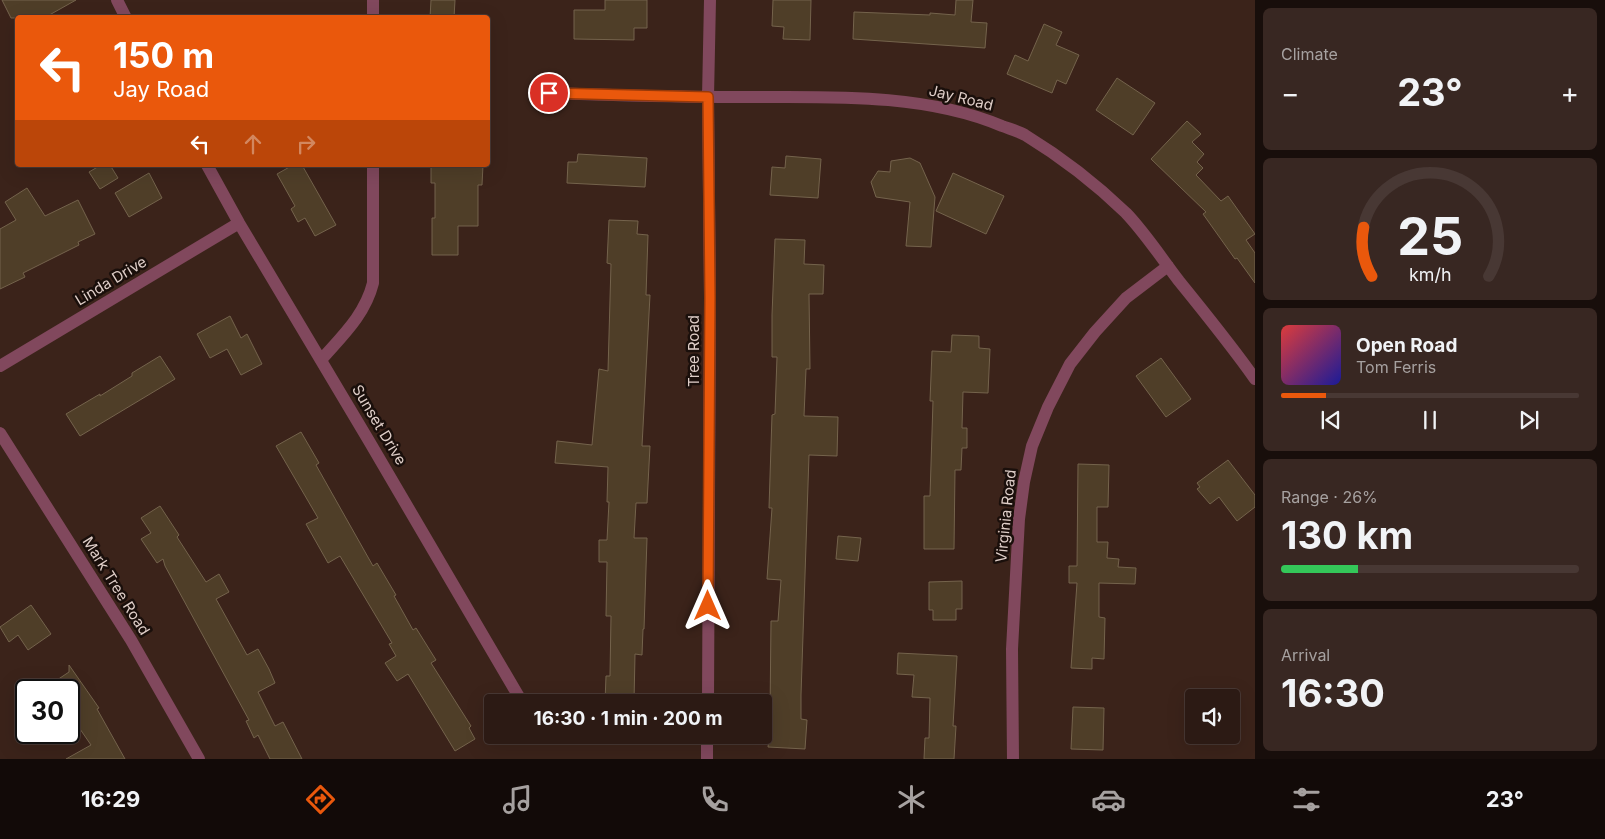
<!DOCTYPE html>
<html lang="en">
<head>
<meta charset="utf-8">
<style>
  body { margin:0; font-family:Inter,sans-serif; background:#382722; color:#f1f3f6; height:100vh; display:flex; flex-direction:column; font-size:19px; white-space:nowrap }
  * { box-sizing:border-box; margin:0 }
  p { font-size:16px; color:#a6a1a0 }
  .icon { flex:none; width:28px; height:28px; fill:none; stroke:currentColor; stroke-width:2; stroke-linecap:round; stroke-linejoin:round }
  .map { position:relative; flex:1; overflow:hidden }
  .panel { display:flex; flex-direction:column; gap:8px; padding:8px; background:#180e0b; width:350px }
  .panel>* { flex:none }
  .top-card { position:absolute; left:15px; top:15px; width:475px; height:152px; border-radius:5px; box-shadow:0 5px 20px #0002,0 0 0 1px #483834; background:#ea580c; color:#fff; overflow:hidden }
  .fabs { position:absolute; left:1185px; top:689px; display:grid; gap:10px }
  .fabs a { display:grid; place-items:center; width:55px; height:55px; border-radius:5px; background:#2c1a14; box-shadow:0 5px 20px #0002,0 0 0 1px #483834; font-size:25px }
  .speed { position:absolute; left:15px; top:679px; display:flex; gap:10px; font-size:25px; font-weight:700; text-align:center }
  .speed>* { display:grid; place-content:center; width:65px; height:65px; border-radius:50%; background:#2c1a14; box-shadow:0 5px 20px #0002,0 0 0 1px #483834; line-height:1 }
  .speed .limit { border:2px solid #111; border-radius:8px; background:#fff; color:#111 }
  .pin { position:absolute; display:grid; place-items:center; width:42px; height:42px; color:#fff; margin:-21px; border:2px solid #fff; border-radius:50%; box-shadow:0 1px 5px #0007 }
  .me { position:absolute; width:55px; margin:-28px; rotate:0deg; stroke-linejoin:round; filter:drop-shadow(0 0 4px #0008) }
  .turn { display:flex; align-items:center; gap:18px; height:105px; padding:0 15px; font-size:22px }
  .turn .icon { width:65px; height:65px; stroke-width:2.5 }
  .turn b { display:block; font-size:35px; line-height:42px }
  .lanes { display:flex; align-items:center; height:48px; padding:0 15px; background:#0003; justify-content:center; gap:25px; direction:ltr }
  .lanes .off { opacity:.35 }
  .big { font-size:38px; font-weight:700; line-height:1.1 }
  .panel .card { flex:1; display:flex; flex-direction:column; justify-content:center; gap:8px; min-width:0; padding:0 18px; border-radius:8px; background:#382722 }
  .panel .dial { align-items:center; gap:0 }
  .dial svg { height:130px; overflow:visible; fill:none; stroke:#483834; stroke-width:7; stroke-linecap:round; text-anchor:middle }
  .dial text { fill:#f1f3f6; stroke:none }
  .song { display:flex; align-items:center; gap:15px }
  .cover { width:60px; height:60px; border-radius:8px; background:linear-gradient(135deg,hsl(0 70% 55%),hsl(240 70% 35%)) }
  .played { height:5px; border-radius:2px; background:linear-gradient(90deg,#ea580c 15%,#483834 15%) }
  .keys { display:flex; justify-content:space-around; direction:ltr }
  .heat { display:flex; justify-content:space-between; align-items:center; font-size:28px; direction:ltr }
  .charge { height:8px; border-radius:4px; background:linear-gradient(90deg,#34c759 26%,#483834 0) }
  .trip { position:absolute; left:484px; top:694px; width:288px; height:50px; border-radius:5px; background:#2c1a14; box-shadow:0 5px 20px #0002,0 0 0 1px #483834; font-weight:700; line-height:50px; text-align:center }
  .menu { display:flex; height:80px; justify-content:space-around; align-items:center; background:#120a08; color:#a6a1a0 }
  .menu .icon { width:35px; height:35px }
  .menu .current { color:#ea580c }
  .menu b { font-size:22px; color:#f1f3f6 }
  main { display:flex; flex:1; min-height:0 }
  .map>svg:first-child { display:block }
</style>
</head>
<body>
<main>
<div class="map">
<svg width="1255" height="759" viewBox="0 0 1255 759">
  <rect width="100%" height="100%" fill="#3b231a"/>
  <path fill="#4f3e28" stroke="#74634c" d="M 2,0 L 76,0 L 44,18 L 11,18 Z
    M 431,0 L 455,0 L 454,18 L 430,18 Z
    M 605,0 L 647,0 L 647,28 L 634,28 L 634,40 L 574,39 L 574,10 L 605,10 Z
    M 773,0 L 811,0 L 810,40 L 783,39 L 784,27 L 772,26 Z
    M 956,0 L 973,0 L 971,22 L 987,23 L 985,48 L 853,39 L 854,12 L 930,15 L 930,13 L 955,15 Z
    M 1044,24 L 1062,32 L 1056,45 L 1079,55 L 1066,84 L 1057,80 L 1052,93 L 1007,74 L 1015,55 L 1028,61 Z
    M 1117,78 L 1155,103 L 1133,135 L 1096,110 Z
    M 1187,121 L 1201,134 L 1192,142 L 1204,154 L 1197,162 L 1203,168 L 1196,175 L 1221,201 L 1228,196 L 1255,234 L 1246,240 L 1255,253 L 1255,283 L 1237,258 L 1235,259 L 1203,214 L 1206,212 L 1151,159 Z
    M 578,154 L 647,158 L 645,187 L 567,183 L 568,162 L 577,162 Z
    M 786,156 L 821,159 L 818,198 L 770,195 L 772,167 L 785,168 Z
    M 910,158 L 920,163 L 935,197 L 931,247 L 906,246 L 910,202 L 876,197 L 871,182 L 878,171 L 890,172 L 891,161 Z
    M 101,165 L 110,165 L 118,178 L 100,189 L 89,172 Z
    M 293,165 L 302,165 L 336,225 L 315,236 L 305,218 L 298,222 L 291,209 L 295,206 L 277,174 Z
    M 431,165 L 483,165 L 482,185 L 478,185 L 478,226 L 458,226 L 458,255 L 432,255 L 432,218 L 435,218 L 435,183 L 431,183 Z
    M 149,173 L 162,198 L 129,217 L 115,193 Z
    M 953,173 L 1004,196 L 986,234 L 936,211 Z
    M 27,188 L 45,216 L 78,200 L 95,234 L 78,242 L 79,245 L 23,273 L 25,277 L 0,289 L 0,229 L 16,220 L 5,202 Z
    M 609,220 L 638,221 L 637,234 L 648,235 L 646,295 L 650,295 L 642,446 L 650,446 L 647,503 L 636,503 L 634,538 L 647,538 L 644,629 L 643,629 L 642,655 L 635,654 L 634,702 L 605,702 L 606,676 L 610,676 L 611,616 L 606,616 L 607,562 L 599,562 L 599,540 L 607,540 L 609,502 L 607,502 L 608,467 L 555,463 L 557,441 L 592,445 L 599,369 L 608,371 L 611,264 L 607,263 Z
    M 775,239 L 805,240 L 804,264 L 824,265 L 823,294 L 809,294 L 810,369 L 806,369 L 804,416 L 838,417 L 837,456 L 809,455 L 801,695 L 801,719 L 807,720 L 805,749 L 768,747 L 769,738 L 764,738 L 765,714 L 770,715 L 771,621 L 778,621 L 781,580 L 767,579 L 772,508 L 769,508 L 772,415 L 775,414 L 777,357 L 772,357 L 772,315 Z
    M 230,316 L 241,338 L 247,334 L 262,364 L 241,375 L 227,349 L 210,358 L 197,334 Z
    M 952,335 L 979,336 L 979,348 L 990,349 L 988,393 L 963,392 L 962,428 L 967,428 L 967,448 L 962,448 L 961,470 L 955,470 L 954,549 L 924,549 L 924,496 L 930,496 L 933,401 L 930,401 L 932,351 L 951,352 Z
    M 160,356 L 175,379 L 80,436 L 66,414 L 100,394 L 100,396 L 132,376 L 132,373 Z
    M 1161,358 L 1191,399 L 1166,417 L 1136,376 Z
    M 301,432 L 319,463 L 316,465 L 373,566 L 377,563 L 396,595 L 394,596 L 413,630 L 416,628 L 436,660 L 431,663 L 471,726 L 469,728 L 475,739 L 455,751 L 408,674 L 397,681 L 385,663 L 396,656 L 389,644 L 392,643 L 340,556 L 328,563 L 306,524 L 318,518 L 276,446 Z
    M 1228,460 L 1255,495 L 1255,507 L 1237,521 L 1219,497 L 1210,504 L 1197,489 L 1200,487 L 1197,483 Z
    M 1078,464 L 1109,465 L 1108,507 L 1097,507 L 1097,542 L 1108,542 L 1107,558 L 1119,559 L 1118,567 L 1136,568 L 1135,584 L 1099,583 L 1099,617 L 1105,618 L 1104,659 L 1092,658 L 1092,669 L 1071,668 L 1077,583 L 1069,583 L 1069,566 L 1077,566 Z
    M 160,506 L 179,535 L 177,537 L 206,582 L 219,574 L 229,592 L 216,599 L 247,655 L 258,649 L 269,669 L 275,683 L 258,692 L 275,726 L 283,722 L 302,759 L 270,759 L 258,735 L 254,738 L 246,721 L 249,720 L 165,566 L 163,559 L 157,563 L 141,539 L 151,533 L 141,518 Z
    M 838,536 L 861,538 L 858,561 L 836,559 Z
    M 962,581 L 962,609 L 956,609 L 956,620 L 933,620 L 933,610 L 929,610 L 929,582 Z
    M 31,605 L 51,634 L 28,650 L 18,635 L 9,642 L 0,627 Z
    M 898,653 L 957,656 L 953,726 L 956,726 L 954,759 L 924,759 L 925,738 L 929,738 L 930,698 L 912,697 L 914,675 L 897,674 Z
    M 69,665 L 99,708 L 97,709 L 125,759 L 66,759 L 91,745 L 69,713 L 69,690 L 42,690 L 69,672 Z
    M 1073,707 L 1104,708 L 1103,750 L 1071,749 Z"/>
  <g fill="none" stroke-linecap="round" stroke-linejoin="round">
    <path stroke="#81485d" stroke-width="12" d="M 117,0 L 126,18
      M 373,0 L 373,18
      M 549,93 C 607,95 664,97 722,97 C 813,98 917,90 1002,126 C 1010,129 1018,131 1025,135 C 1061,157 1096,184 1126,213 C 1146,234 1162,259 1179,281 C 1205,313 1231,345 1255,379
      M 207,165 L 239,223 L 369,441 L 522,702
      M 321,360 C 342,336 365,315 373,283 L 373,165
      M 0,366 L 239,223
      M 708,702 L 710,297 L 708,97 L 710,0
      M 707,759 L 707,735
      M 1013,759 L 1012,649 L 1019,519 L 1024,482 L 1032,446 L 1048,407 L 1070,364 L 1095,332 L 1126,298 L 1168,266"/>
    <path stroke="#81485d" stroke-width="12" d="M 0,433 L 131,640 L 199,759"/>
  </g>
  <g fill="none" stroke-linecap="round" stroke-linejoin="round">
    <defs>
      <path id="route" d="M 549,93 L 708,97 L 710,297 L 708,606"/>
    </defs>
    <use href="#route" stroke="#983908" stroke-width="12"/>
    <use href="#route" stroke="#ea580c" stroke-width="9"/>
  </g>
  <g text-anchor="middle" stroke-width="5" stroke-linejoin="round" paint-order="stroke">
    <g font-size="15" fill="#dfcec8" stroke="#1a0f0b">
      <text transform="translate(961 98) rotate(14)" y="5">Jay Road</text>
      <text transform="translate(111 281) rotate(-31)" y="5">Linda Drive</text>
      <text transform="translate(694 351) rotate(-90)" y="5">Tree Road</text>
      <text transform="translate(379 425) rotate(59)" y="5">Sunset Drive</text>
      <text transform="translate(1006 516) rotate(-84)" y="5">Virginia Road</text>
      <text transform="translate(116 586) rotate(58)" y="5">Mark Tree Road</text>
    </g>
  </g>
</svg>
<div class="fabs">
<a><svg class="icon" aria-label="sound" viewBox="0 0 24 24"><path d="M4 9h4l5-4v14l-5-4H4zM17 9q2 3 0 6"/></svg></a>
</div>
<div class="speed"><div class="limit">30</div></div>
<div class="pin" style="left:549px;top:93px;background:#d93025"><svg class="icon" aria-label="arrive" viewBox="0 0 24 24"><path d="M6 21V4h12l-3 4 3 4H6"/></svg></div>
<svg class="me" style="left:708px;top:606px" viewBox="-20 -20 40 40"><path d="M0-17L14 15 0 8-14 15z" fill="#ea580c" stroke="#fff" stroke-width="4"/></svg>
<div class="trip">16:30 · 1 min · 200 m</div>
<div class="top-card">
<div class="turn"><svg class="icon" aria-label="left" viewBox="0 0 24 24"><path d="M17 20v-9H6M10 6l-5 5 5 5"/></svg><div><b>150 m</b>Jay Road</div></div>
<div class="lanes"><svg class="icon" aria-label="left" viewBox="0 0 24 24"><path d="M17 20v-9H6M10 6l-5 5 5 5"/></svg><svg class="icon off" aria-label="ahead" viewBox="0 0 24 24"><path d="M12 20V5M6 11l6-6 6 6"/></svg><svg class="icon off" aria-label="right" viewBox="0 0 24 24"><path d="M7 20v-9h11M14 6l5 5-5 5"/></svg></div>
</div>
</div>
<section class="panel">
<div class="card"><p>Climate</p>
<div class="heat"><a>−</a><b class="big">23°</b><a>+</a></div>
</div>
<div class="card dial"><svg viewBox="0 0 100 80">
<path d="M14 69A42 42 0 1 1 86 69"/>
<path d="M14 69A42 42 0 0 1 9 39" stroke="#ea580c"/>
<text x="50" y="56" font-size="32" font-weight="700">25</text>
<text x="50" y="72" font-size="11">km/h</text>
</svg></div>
<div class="card">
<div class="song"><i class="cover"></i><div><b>Open Road</b><p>Tom Ferris</p></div></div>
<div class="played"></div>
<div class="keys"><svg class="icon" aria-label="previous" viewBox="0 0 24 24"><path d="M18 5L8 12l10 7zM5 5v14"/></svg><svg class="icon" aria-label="pause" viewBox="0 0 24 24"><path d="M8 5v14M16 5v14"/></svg><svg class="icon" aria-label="next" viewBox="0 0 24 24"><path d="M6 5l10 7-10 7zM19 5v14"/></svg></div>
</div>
<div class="card"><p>Range · 26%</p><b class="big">130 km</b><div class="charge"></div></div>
<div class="card"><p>Arrival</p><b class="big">16:30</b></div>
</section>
</main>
<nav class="menu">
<b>16:29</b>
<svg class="icon current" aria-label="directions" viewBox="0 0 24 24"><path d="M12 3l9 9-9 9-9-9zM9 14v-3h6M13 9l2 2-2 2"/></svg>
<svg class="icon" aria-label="music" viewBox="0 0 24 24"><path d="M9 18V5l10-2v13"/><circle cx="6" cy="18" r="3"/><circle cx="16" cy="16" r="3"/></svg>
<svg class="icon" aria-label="phone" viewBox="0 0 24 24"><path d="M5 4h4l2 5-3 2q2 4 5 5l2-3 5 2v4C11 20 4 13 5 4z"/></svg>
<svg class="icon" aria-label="climate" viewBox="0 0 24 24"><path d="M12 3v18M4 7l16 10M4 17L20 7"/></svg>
<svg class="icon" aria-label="car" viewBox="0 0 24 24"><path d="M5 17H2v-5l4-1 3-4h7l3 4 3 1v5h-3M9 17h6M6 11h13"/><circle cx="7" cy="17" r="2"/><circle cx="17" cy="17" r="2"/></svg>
<svg class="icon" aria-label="filters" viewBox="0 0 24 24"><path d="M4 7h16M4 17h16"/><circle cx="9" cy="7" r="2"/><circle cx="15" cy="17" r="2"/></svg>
<b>23°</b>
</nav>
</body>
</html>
